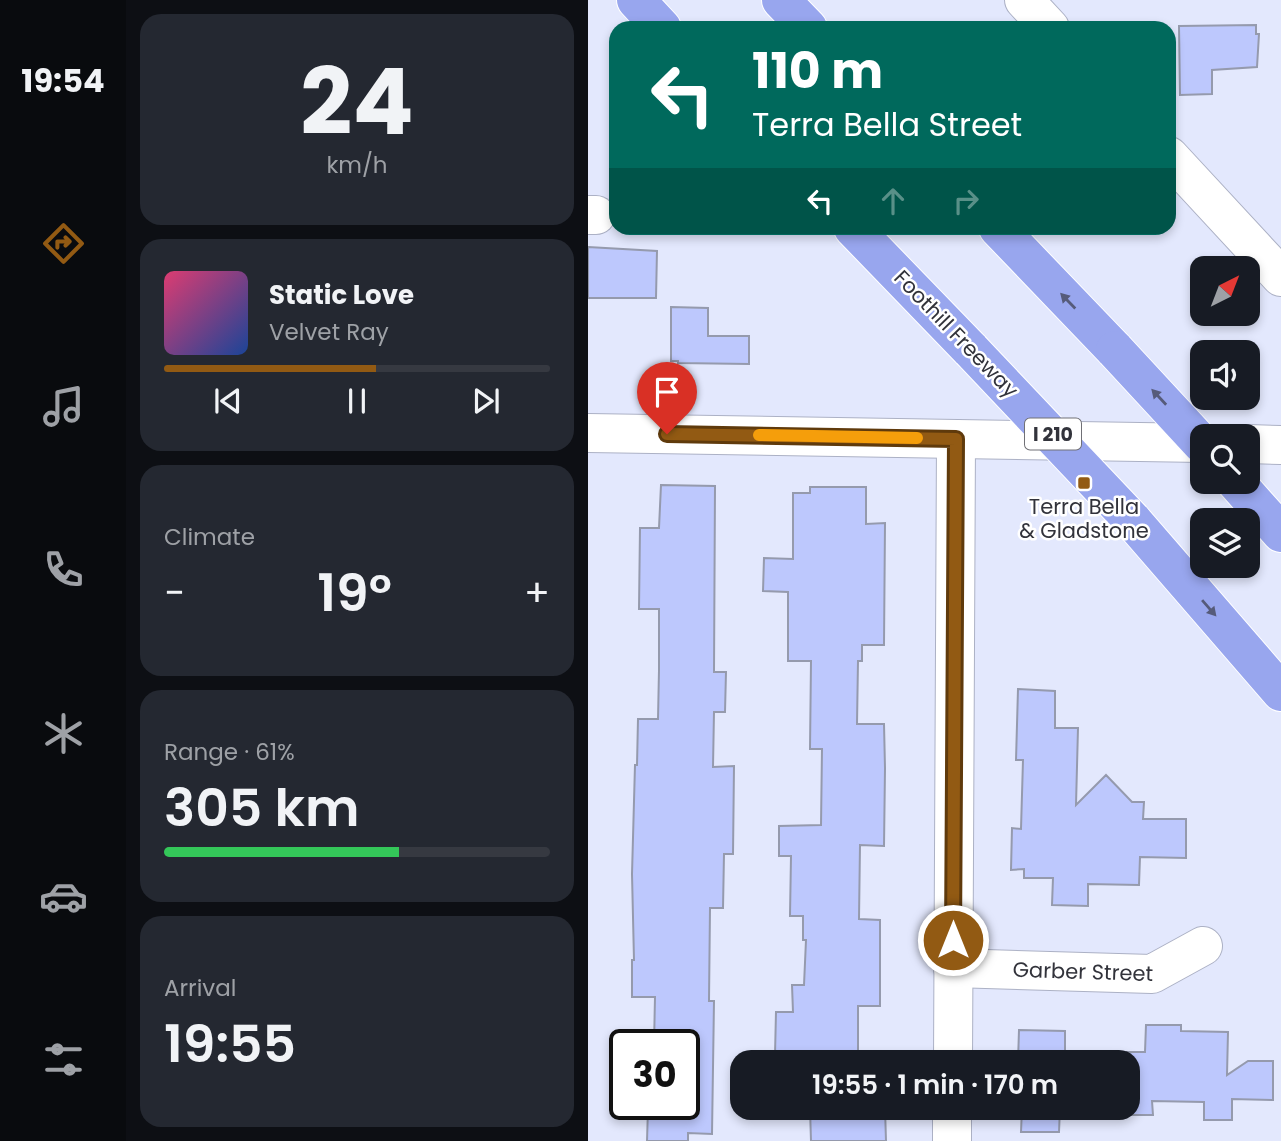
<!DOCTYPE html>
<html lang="en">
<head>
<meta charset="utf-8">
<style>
  body { margin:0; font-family:Poppins,sans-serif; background:#242831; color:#f1f3f6; height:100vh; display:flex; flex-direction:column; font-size:26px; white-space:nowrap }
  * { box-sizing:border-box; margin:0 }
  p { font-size:23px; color:#9ea1a6 }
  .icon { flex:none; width:38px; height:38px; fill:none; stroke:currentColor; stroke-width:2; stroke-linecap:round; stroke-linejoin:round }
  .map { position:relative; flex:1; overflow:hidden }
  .panel { display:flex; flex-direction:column; gap:14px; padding:14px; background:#0d0f14; width:462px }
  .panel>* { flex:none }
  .hud { position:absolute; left:21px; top:21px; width:567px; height:214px; border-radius:21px; box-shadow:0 4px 10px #0003; background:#00695c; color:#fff; overflow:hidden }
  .needle { width:46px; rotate:42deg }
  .controls { position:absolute; left:602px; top:256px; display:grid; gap:14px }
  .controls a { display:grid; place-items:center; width:70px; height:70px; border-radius:14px; background:#171b24; box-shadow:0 4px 10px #0003; font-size:35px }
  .speed { position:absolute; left:21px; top:1029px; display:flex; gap:14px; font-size:35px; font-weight:700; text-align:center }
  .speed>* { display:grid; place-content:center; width:91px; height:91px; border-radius:50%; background:#171b24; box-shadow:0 4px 10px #0003; line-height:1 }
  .speed .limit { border:4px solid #111; border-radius:10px; background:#fff; color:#111 }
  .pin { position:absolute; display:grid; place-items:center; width:60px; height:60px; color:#fff; margin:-72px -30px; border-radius:50% 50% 50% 0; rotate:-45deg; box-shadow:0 0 7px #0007 }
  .pin .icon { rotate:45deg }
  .me { position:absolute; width:77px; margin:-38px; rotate:0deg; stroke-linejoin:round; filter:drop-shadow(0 0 5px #0008) }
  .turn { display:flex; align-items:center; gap:24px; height:147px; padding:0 28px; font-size:32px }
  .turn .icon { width:91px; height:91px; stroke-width:2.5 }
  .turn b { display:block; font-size:49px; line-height:60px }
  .lanes { display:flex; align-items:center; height:66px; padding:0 28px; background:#0003; justify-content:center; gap:35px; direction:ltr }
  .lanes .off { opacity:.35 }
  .big { font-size:52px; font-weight:600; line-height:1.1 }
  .panel .widget { flex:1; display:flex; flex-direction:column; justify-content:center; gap:10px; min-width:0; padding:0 24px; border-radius:21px; background:#242831 }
  .panel .dial { align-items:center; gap:0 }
  .dial b { font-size:91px; line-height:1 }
  .song { display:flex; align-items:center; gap:21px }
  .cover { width:84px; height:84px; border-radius:10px; background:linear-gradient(135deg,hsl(340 70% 55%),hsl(220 70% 35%)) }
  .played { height:7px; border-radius:4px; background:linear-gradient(90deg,#925a13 55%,#363941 55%) }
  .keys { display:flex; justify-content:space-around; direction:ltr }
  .heat { display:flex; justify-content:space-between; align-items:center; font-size:38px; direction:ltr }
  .charge { height:10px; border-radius:5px; background:linear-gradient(90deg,#34c759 61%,#363941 0) }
  .trip { position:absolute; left:142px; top:1050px; width:410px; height:70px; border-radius:21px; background:#171b24; box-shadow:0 4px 10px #0003; font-weight:600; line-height:70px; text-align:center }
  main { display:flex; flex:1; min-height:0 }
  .tab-bar { display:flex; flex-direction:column; width:126px; justify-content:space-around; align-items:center; background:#090b0e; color:#9ea1a6 }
  .tab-bar .icon { width:49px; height:49px }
  .tab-bar .on { color:#925a13 }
  .tab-bar b { font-size:32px; color:#f1f3f6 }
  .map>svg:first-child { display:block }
</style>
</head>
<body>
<main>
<nav class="tab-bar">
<b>19:54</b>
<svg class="icon on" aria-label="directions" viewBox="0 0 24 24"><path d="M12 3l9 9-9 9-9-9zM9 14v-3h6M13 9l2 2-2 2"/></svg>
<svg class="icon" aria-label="music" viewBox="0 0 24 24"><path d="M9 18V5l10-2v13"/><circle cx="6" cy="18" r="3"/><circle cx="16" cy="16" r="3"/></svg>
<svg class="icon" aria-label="phone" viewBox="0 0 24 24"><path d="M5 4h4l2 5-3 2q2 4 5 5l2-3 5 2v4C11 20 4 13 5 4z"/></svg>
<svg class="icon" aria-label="climate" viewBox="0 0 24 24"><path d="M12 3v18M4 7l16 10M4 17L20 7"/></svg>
<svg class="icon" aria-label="car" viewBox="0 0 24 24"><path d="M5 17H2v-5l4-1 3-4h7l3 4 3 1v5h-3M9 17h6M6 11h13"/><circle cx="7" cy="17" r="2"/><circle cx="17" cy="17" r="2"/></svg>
<svg class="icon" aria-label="filters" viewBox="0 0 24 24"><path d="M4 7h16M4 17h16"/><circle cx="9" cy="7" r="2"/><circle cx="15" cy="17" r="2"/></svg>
</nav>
<section class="panel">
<div class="widget dial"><b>24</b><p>km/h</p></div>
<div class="widget">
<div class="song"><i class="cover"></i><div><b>Static Love</b><p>Velvet Ray</p></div></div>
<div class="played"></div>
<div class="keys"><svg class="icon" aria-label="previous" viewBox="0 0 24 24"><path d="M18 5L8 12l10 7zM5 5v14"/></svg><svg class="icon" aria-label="pause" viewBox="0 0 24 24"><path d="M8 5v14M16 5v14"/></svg><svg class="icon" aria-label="next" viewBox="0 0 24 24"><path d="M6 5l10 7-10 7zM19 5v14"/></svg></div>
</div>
<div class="widget"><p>Climate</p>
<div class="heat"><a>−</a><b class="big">19°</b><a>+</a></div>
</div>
<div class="widget"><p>Range · 61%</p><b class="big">305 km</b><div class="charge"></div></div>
<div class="widget"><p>Arrival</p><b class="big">19:55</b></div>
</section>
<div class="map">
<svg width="693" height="1141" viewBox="0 0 693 1141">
  <rect width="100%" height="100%" fill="#e3e8fd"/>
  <path fill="#bdc8fd" stroke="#959aad" stroke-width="2" d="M 668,25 L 668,34 L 671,34 L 669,67 L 624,70 L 624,94 L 592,95 L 591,26 Z
    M 0,247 L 69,251 L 68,298 L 0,298 Z
    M 83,307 L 120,308 L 120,336 L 161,336 L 161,364 L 90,363 L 90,361 L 83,361 Z
    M 73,485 L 127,486 L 126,672 L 138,672 L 137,712 L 126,712 L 125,767 L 146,766 L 145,854 L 136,854 L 135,908 L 122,908 L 121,1001 L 126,1001 L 124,1134 L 100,1133 L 100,1141 L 59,1141 L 60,1108 L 85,1109 L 85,1104 L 96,1104 L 96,1045 L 66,1045 L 67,997 L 44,997 L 44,960 L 46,960 L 44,874 L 47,765 L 49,765 L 50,719 L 70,719 L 71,670 L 71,609 L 51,609 L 52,528 L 71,528 Z
    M 222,487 L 278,487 L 278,524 L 297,523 L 296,645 L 274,645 L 274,661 L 270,661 L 269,724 L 296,724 L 297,768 L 296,846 L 272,845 L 271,919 L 292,920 L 292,1006 L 270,1006 L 270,1056 L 187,1055 L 188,1012 L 205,1012 L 204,985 L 216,985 L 218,940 L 215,940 L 215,916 L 202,916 L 203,856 L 191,856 L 191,826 L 233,825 L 234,749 L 222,749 L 223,661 L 200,661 L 200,592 L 175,591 L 176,558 L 205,559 L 205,493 L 222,493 Z
    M 430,689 L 467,691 L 467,728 L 490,728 L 488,805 L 518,775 L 544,802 L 556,802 L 555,819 L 598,819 L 598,858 L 552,857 L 551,885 L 500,884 L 500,906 L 464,905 L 465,878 L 436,878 L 436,869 L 423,870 L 424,828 L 433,829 L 435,760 L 428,760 Z
    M 558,1025 L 593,1025 L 593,1031 L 640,1032 L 639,1075 L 660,1061 L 685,1061 L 685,1100 L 644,1099 L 644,1120 L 616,1120 L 616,1102 L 564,1101 L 565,1115 L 539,1115 L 539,1052 L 557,1052 Z
    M 431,1030 L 477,1031 L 477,1062 L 430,1062 Z
    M 222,1108 L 297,1108 L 298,1141 L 223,1141 Z
    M 434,1108 L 472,1108 L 471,1132 L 433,1132 Z"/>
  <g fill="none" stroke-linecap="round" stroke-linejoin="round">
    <defs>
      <g id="minor">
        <path d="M 436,0 L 462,28"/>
        <path d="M 581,156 L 693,277"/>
        <path d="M 0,215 L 8,215"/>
        <path d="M 0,433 L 614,443"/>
        <path d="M 660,444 L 693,445"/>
        <path id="s1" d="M 365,968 L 564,974 L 615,946"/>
        <path d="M 365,1062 L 368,439"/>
        <path d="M 364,1141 L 364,1108"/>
      </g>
      <path id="highway" d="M 48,0 L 74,28
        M 193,0 L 220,28
        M 265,228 L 383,350
        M 410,228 L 527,350
        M 647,481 L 693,533
        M 544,520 L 693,692"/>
    </defs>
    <use href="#minor" stroke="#acb1c5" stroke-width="40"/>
    <use href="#highway" stroke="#fff" stroke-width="40"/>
    <use href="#minor" stroke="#fff" stroke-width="38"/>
    <use href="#highway" stroke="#98a6ee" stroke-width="38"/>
    <defs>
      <path id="highway-bridge" d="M 383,350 L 544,520
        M 527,350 L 614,444"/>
    </defs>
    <use href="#highway-bridge" stroke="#fff" stroke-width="40" stroke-linecap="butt"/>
    <use href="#highway-bridge" stroke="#98a6ee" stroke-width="38"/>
  </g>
  <defs><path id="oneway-solid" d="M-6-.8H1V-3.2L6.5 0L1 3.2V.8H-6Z" transform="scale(1.75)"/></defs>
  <g fill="#565b7a">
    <use href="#oneway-solid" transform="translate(480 301) rotate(-134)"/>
    <use href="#oneway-solid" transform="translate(571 397) rotate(-133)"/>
    <use href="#oneway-solid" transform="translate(621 608) rotate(49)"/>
  </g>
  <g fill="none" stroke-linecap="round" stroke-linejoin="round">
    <defs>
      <path id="route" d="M 79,434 L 368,439 L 365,940"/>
    </defs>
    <use href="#route" stroke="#5f3a0c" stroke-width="18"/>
    <use href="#route" stroke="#925a13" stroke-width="12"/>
    <path stroke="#f59e0b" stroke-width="12" d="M 171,435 L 329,438"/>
  </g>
  <rect fill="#925a13" stroke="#fff" stroke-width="2.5" x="489" y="476" width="14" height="14" rx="3.5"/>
  <g text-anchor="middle" stroke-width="5" stroke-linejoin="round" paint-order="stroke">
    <rect fill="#fff" stroke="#707076" stroke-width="2" x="437" y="418.5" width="56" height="31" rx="5"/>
    <g font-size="19" font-weight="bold" fill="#32333b">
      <text x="465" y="441">I 210</text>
    </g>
    <g font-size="21" fill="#32333b" stroke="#fff">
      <text transform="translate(368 334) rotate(46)" y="7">Foothill Freeway</text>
      <text dy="7" stroke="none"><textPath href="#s1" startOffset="130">Garber Street</textPath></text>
    </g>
    <g font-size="21" fill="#32333b" stroke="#fff">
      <text x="496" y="514">Terra Bella<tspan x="496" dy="24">&amp; Gladstone</tspan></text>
    </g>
  </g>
</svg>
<div class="controls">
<a><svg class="needle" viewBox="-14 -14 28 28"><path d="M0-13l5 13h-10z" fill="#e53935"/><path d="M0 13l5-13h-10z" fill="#9ea1a6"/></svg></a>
<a><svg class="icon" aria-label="sound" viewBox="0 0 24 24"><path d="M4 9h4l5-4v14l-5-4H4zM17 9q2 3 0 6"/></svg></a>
<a><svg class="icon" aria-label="search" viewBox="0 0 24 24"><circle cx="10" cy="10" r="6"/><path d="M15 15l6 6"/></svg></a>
<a><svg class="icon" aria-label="layers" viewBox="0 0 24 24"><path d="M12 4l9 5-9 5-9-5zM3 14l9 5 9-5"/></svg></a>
</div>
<div class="speed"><div class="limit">30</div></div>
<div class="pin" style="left:79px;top:434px;background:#d93025"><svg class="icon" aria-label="arrive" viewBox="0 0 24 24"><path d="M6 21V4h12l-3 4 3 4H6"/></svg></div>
<svg class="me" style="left:365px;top:940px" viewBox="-20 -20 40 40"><circle r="17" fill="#925a13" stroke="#fff" stroke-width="3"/><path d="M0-11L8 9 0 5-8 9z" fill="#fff"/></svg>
<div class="trip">19:55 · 1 min · 170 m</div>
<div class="hud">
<div class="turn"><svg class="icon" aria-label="left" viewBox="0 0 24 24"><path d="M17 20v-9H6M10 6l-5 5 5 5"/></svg><div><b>110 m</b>Terra Bella Street</div></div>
<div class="lanes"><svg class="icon" aria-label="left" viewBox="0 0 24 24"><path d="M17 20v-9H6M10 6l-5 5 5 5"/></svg><svg class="icon off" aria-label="ahead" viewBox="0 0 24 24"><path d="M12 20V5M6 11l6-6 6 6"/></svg><svg class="icon off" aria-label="right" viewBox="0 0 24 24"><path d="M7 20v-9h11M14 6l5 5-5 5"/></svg></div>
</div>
</div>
</main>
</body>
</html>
